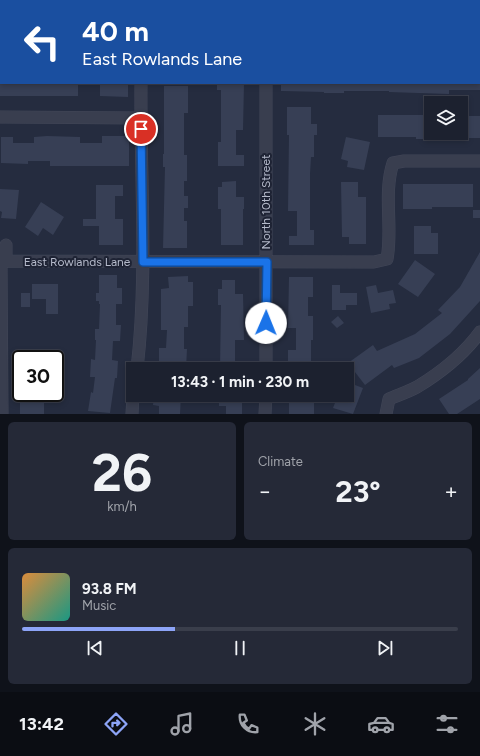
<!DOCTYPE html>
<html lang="en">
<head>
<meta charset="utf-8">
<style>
  body { margin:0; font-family:Figtree,sans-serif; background:#252937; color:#f1f3f6; height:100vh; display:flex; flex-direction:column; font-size:15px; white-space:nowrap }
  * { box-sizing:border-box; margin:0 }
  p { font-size:13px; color:#a0a3aa }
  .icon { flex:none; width:22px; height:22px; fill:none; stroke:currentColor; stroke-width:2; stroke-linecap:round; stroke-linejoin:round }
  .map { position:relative; height:414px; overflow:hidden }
  .sheet { display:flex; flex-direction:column; gap:8px; padding:8px; background:#0f121a; flex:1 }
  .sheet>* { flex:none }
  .hud { position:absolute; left:0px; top:0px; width:480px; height:84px; box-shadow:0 2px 6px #0003,0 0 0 1px #3a3e4b; background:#1a4fa0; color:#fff; overflow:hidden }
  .buttons { position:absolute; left:424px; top:96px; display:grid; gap:8px }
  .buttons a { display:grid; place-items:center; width:44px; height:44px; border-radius:0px; background:#1c212f; box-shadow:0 2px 6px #0003,0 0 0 1px #3a3e4b; font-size:20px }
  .speed { position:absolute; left:12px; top:350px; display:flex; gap:8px; font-size:20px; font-weight:700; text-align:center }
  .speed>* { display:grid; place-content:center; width:52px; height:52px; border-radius:50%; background:#1c212f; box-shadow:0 2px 6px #0003,0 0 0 1px #3a3e4b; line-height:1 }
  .speed .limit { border:2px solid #111; border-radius:6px; background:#fff; color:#111 }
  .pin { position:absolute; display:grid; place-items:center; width:34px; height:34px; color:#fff; margin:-17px; border:2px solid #fff; border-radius:50%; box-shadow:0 1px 4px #0007 }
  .me { position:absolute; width:44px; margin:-22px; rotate:1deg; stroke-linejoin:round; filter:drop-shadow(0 0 3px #0008) }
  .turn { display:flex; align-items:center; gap:14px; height:84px; padding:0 16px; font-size:18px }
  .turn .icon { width:52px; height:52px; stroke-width:2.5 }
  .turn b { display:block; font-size:28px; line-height:34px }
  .big { font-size:30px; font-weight:700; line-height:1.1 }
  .sheet .card { flex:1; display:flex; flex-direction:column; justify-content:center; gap:6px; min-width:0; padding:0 14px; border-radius:6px; background:#252937 }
  .sheet .dial { align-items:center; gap:0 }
  .dial b { font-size:52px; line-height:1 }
  .song { display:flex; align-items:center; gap:12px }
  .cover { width:48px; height:48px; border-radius:6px; background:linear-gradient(135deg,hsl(30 70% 55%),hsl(170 70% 35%)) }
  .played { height:4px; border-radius:2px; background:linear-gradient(90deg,#8da4f7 35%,#3a3e4b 35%) }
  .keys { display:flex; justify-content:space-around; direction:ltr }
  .heat { display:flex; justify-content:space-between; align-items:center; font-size:22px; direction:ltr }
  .sheet .tiles { flex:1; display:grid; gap:8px; grid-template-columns:1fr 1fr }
  .card:last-child { grid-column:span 2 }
  .trip { position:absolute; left:126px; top:362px; width:228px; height:40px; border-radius:0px; background:#1c212f; box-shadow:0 2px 6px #0003,0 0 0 1px #3a3e4b; font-weight:700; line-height:40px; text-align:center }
  .dock { display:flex; height:64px; justify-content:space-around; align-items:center; background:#0b0d13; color:#a0a3aa }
  .dock .icon { width:28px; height:28px }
  .dock .selected { color:#8da4f7 }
  .dock b { font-size:18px; color:#f1f3f6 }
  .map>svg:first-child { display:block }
</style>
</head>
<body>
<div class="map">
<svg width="480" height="414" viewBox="0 0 480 414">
  <rect width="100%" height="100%" fill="#252c3f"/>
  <path fill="#373f55" d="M 0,83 L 78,83 L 78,96 L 0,96 Z
    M 100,83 L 128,83 L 128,97 L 100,96 Z
    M 217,83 L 244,83 L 243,130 L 236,130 L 236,155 L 244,155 L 244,166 L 218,166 L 218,142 L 221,142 L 221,90 L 217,90 Z
    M 281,83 L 480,83 L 480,90 L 449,90 L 449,94 L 389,92 L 389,91 L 344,91 L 344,93 L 324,93 L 324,92 L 281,91 Z
    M 164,86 L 188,86 L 188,113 L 184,113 L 184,155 L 187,155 L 187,181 L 184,181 L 184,196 L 188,196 L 188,208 L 184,208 L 184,221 L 187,221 L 187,248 L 163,248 L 165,167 L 163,167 L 163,154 L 164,154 Z
    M 287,107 L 311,107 L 311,124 L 317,124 L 317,135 L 314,135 L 314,157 L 311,157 L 310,174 L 310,230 L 314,230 L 314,245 L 289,245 L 289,236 L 297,236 L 297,211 L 288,211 L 289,135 L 287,135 Z
    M 378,115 L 431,115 L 431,139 L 416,139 L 416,137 L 378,137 Z
    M 461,116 L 480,116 L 480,138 L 461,138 Z
    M 47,136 L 80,137 L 80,143 L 102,143 L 102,136 L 129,136 L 129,166 L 50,166 L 50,161 L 28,161 L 28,164 L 1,163 L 1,137 L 13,137 L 13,143 L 34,143 L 34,137 Z
    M 346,137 L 370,142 L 364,170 L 347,167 L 348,161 L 341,159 Z
    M 236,181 L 236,197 L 244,197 L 244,209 L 243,209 L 243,245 L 221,245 L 221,209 L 218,209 L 218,187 L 222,187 L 222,182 Z
    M 341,182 L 358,182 L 358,197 L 366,197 L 366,244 L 349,244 L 349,237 L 342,237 Z
    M 403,184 L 473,184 L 473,207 L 432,207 L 432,209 L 403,209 Z
    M 96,185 L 123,185 L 123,196 L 115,196 L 115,219 L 123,219 L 123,245 L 99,245 L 99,226 L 83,226 L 83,219 L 96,219 Z
    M 0,189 L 19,190 L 16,219 L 1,218 L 2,212 L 0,211 Z
    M 41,202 L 64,217 L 53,235 L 43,228 L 38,236 L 25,227 Z
    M 473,210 L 480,210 L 480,218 L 473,218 Z
    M 414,226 L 431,226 L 431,233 L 438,233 L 438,254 L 414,254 Z
    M 480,252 L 480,301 L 450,334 L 419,358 L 394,368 L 392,365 L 365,385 L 348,363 L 373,345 L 377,351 L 415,334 L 442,313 L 438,310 L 460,287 Z
    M 415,260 L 435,274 L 418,297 L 398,284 Z
    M 99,275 L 117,275 L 117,288 L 122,288 L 122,304 L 116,304 L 116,325 L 121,325 L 120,341 L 113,341 L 112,360 L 118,361 L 117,378 L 115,378 L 110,413 L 88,411 L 91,392 L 93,393 L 95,377 L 90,377 L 91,359 L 95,360 L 96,340 L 95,340 L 95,329 L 99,329 L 100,304 L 99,304 L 99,301 L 96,301 L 96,293 L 99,293 Z
    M 188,276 L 188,282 L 193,282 L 193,306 L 188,306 L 188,327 L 184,327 L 184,349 L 187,349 L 186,369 L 159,369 L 159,348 L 166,348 L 167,330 L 161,330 L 161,289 L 169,288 L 168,277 Z
    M 289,277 L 313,277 L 313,297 L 308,297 L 308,316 L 313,316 L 313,340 L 311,340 L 311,369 L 288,369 L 288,350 L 296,350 L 296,328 L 288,328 Z
    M 222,280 L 235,280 L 235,294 L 243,294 L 244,340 L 235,340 L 235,369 L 220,369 L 221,305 L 218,305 L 218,289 L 222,289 Z
    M 32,284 L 58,284 L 58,314 L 46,314 L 46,299 L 32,299 Z
    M 332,285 L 340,285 L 340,293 L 357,293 L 357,305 L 346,305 L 346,310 L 332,310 Z
    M 376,285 L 378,293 L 393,290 L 396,303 L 389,304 L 390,309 L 371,313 L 366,287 Z
    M 21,293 L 30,293 L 30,307 L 21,307 Z
    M 338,316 L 344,323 L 337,328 L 331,322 Z
    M 480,368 L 480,399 L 457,414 L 449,414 L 439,399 L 468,380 L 468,379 Z
    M 347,382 L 363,388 L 353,414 L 333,408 L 338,395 L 347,395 Z
    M 154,395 L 181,395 L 180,414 L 159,414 L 159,406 L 153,405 Z
    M 219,395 L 242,395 L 242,414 L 226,414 L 226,406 L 219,406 Z
    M 289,395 L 314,395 L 314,414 L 289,414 Z
    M 20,401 L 44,401 L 44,414 L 20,414 Z"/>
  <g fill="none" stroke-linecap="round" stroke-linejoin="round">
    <defs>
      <path id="minor" d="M 143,1 L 143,0
        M 267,1 L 267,0
        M 479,44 L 480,44
        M 0,117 L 141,118
        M 6,245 L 6,261
        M 0,261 L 374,262 L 387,259 C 393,228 383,194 393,163 L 404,161 L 480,161
        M 1,261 L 2,414
        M 137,369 C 148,274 140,178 141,83
        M 266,369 L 266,83
        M 132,414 L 133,395
        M 265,414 L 266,395
        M 386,414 L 389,399 C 398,395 408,392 417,387 C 440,373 464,354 480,332"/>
    </defs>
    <use href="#minor" stroke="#424758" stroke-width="13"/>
    <use href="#minor" stroke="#393e4f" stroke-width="12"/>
  </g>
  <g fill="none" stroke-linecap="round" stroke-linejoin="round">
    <defs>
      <path id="route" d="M 141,129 L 143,262 L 267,262 L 266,323"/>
    </defs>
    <use href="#route" stroke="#114b97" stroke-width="10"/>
    <use href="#route" stroke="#1a73e8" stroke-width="7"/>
  </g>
  <g text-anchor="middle" stroke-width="4" stroke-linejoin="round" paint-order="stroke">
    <g font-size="12" fill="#b5baca" stroke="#1e2334">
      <text transform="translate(266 202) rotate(-90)" y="4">North 10th Street</text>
      <text x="77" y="266">East Rowlands Lane</text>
    </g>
  </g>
</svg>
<div class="buttons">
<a><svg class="icon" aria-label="layers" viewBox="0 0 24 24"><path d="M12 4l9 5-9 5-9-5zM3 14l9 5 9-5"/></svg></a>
</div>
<div class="speed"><div class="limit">30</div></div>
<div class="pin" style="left:141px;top:129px;background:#d93025"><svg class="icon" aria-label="arrive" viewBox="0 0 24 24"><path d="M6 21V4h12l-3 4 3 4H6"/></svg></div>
<svg class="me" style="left:266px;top:323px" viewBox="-20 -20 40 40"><circle r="19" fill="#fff"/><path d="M0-13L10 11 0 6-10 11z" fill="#1a73e8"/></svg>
<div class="trip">13:43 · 1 min · 230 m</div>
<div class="hud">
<div class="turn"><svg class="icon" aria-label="left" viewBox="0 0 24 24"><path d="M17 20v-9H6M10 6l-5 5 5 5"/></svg><div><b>40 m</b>East Rowlands Lane</div></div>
</div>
</div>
<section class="sheet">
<div class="tiles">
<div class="card dial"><b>26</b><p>km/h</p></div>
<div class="card"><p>Climate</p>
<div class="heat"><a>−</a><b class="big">23°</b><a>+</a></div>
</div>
<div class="card">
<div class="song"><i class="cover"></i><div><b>93.8 FM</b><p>Music</p></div></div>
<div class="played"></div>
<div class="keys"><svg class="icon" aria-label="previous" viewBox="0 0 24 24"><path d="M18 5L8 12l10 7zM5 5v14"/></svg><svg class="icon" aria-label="pause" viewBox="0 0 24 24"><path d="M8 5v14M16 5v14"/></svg><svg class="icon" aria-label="next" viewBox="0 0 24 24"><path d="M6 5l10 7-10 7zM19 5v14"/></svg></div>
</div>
</div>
</section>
<nav class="dock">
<b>13:42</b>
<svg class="icon selected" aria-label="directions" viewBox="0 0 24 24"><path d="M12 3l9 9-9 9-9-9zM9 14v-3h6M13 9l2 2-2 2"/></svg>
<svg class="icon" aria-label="music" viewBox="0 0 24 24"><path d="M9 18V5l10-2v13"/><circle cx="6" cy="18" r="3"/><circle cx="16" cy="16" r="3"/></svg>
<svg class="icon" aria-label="phone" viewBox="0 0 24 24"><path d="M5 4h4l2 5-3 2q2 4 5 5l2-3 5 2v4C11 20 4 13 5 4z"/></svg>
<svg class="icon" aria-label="climate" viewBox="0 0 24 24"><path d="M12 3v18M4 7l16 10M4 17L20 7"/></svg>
<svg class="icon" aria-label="car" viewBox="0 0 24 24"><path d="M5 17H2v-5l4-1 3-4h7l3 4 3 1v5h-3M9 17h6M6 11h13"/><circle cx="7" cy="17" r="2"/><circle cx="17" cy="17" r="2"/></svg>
<svg class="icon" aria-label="filters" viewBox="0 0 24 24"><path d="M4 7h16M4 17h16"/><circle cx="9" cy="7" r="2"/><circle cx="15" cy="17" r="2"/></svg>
</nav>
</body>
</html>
